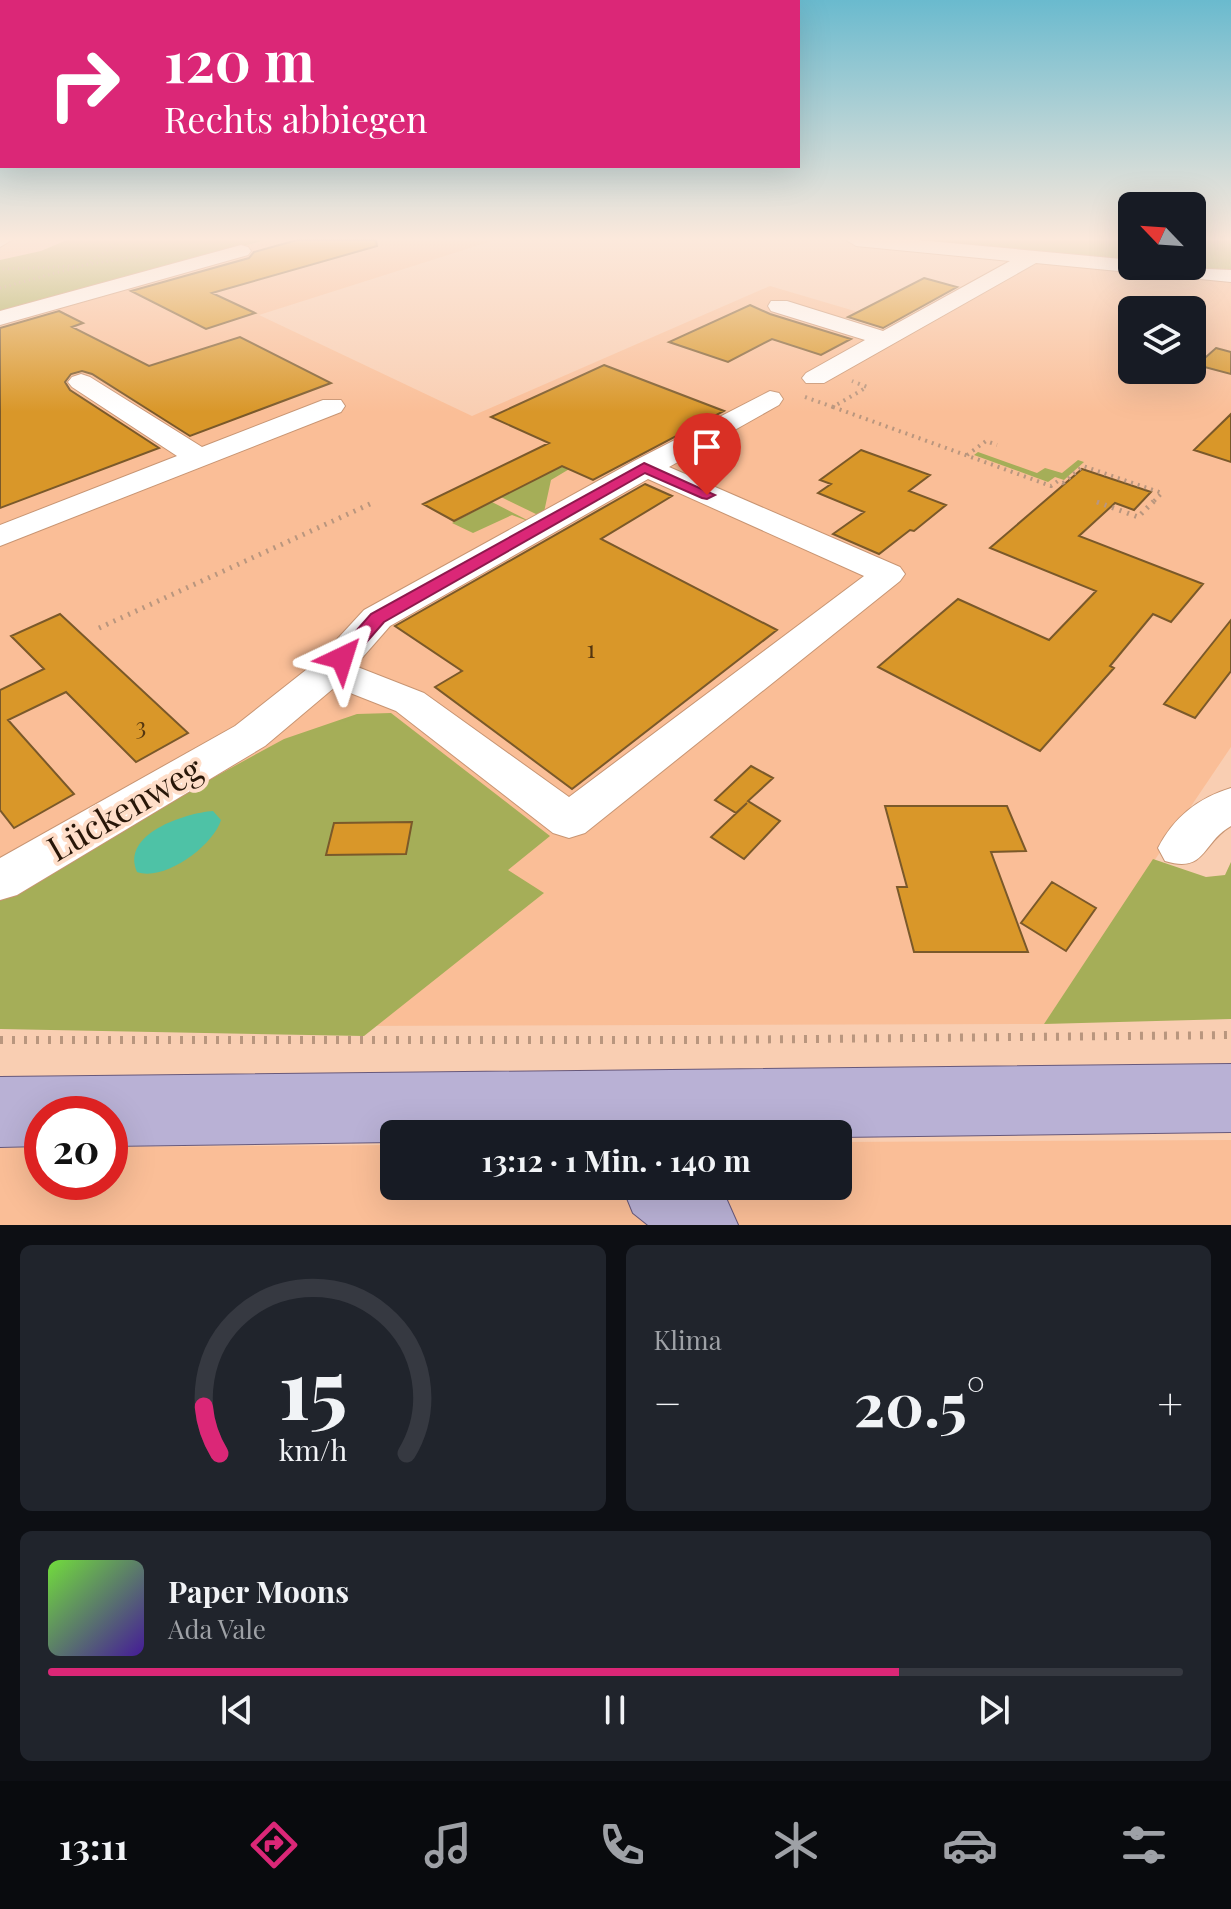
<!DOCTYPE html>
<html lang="de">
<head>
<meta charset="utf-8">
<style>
  body { margin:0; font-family:"Playfair Display",serif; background:#20242c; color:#f1f3f6; height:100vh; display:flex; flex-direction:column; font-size:30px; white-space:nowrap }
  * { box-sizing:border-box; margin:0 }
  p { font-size:26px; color:#9ea1a6 }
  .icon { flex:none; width:44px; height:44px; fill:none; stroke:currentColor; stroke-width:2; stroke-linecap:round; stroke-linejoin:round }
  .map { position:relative; height:1225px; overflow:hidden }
  .sheet { display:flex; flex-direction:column; gap:20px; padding:20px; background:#0d0f14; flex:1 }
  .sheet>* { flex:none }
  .guide { position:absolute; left:0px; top:0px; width:800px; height:168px; box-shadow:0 8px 32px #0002; background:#db2777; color:#fff; overflow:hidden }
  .needle { width:52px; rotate:295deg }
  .fabs { position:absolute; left:1118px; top:192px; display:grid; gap:16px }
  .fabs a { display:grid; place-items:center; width:88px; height:88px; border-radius:12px; background:#171b24; box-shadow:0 8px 32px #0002; font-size:40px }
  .speed { position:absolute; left:24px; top:1096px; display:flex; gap:16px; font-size:40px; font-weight:700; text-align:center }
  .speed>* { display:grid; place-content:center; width:104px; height:104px; border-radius:50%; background:#171b24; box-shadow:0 8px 32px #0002; line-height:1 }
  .speed .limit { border:12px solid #d22; background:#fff; color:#111 }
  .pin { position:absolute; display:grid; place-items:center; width:68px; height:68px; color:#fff; margin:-82px -34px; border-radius:50% 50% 50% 0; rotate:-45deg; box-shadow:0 0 8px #0007 }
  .pin .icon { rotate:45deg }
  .me { position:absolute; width:88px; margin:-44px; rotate:41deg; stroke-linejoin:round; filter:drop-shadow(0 0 6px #0008) }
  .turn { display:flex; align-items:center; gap:28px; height:168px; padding:0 32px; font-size:36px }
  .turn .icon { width:104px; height:104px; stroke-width:2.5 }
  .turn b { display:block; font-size:56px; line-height:68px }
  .big { font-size:60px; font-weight:700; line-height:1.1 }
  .sheet .tile { flex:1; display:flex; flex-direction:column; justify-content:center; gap:12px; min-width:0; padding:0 28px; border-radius:12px; background:#20242c }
  .sheet .dial { align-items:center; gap:0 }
  .dial svg { height:208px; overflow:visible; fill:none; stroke:#363941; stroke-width:7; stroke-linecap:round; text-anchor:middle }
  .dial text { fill:#f1f3f6; stroke:none }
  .song { display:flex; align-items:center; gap:24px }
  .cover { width:96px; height:96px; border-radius:12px; background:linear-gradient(135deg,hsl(100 70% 55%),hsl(260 70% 35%)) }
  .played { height:8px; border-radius:4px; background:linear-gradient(90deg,#db2777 75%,#363941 75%) }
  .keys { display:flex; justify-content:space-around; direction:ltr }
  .heat { display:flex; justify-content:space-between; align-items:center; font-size:44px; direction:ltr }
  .sheet .tiles { flex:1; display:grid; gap:20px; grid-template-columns:1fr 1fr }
  .tile:last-child { grid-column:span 2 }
  .trip { position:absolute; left:380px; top:1120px; width:472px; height:80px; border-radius:12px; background:#171b24; box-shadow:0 8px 32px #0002; font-weight:700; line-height:80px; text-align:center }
  .tab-bar { display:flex; height:128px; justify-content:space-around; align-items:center; background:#090b0e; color:#9ea1a6 }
  .tab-bar .icon { width:56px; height:56px }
  .tab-bar .on { color:#db2777 }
  .tab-bar b { font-size:36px; color:#f1f3f6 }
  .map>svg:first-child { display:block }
</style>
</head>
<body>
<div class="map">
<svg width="1231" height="1225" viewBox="0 0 1231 1225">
  <rect width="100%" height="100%" fill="#f9ceb2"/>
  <path fill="#fabe97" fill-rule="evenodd" d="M 265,240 L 495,240 L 259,315 L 472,416 L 770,286 L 858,312 L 847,319 L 889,331 L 1022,259 L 1231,280 L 1231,747 L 1044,1024 L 0,1027 L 0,314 ZM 1132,310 L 1192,310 L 1192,370 L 1132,370 Z
    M 1231,1140 L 1231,1225 L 0,1225 L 0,1148 L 42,1147 L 42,1182 L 110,1182 L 110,1147 L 394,1145 L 394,1186 L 838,1186 L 838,1142 Z"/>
  <path fill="#a5ae58" d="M 67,240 L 265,240 L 0,314 L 0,260 L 41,251 Z
    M 884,240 L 1132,240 L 1132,264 Z
    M 1192,240 L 1231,240 L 1231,273 L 1156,266 L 1192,266 Z
    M 978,452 L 1037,473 L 1045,468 L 1062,473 L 1078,460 L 1084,462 L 1064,480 L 1055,477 L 1048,482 L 974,455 Z
    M 580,457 L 586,459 L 551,480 L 544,512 L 540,516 L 501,497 Z
    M 492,502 L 533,523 L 512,515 L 473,533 L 452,523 Z
    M 391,713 L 550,836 L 508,870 L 544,893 L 364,1036 L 0,1029 L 0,894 L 284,739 L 357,714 Z
    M 1153,859 L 1206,877 L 1225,875 L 1231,862 L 1231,1019 L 1044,1024 Z"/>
  <path fill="#4ec2a6" d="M 213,811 L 221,820 C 213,846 164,882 137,872 C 120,834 185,813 213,811 Z"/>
  <path fill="#d99729" stroke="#7a592a" stroke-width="2" d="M 297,240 L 376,240 L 377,246 L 212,293 L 255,313 L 206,329 L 131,291 L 249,258 L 254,252 Z
    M 924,278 L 957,287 L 883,328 L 848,317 Z
    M 750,305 L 770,314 L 851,339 L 821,355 L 772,339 L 728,362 L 669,342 Z
    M 59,311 L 83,323 L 72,327 L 149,366 L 240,337 L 331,383 L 190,436 L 92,374 L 82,371 L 71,374 L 65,382 L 70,390 L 159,448 L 0,508 L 0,328 Z
    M 1216,348 L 1231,352 L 1231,374 L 1197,365 Z
    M 604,365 L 724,411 L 593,480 L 562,466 L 454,521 L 423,504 L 549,443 L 491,417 Z
    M 1231,414 L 1231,462 L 1194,450 Z
    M 861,450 L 930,475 L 909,491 L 946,505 L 914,531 L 910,530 L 879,554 L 833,534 L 864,512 L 818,493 L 831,484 L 820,480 Z
    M 1082,469 L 1151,492 L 1134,510 L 1115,503 L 1079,536 L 1203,584 L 1171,622 L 1153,614 L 1110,666 L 1114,668 L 1040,751 L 878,667 L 958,599 L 1049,640 L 1096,591 L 990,548 Z
    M 645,484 L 672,496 L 601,539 L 777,630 L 572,789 L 435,687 L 462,671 L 395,626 Z
    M 60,614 L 188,733 L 136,762 L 66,692 L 8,720 L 74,794 L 14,828 L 0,810 L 0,690 L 44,669 L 11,636 Z
    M 1231,620 L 1231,671 L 1195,718 L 1164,704 Z
    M 751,766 L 773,778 L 748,801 L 780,821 L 744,859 L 711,837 L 747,803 L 736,813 L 715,800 Z
    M 885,806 L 1007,806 L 1026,851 L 991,852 L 1028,952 L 914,952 L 897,887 L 907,887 Z
    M 412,822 L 406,854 L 326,855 L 334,823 Z
    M 1052,882 L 1096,908 L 1066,951 L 1021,923 Z"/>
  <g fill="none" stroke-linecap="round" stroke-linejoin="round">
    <defs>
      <path id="minor" d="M 0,240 L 12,240 L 0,247 Z
        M 846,240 L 918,240 L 1132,260 L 1132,266 L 1231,270 L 1231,282 L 1036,263 L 824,383 L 806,383 L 802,378 L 806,373 L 865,340 L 771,311 L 768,306 L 771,301 L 787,301 L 883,331 L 1010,261 L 856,246 Z
        M 241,245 L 248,247 L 251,251 L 248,255 L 0,325 L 0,311 Z
        M 81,374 L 90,377 L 202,447 L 323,400 L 341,400 L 345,406 L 341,412 L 0,546 L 0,525 L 177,456 L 72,387 L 68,382 L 72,377 Z
        M 770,391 L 779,393 L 783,399 L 779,405 L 669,467 L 900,567 L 905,574 L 900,581 L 585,833 L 569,838 L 553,833 L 396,711 L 335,687 L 265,746 L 17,895 L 0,900 L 0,858 L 235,726 L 316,662 L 364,610 L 634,461 ZM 648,479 L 864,576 L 569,797 L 424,693 L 355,666 L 390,626 Z
        M 1231,788 L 1231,826 C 1202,842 1206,874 1165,861 L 1158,848 C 1174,817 1198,798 1231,788 Z"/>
      <path id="major" d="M 1231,1064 L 1231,1132 L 838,1137 L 838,1134 L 394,1134 L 394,1142 L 110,1146 L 110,1114 L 42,1114 L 42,1146 L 0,1147 L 0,1077 Z
        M 622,1186 L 717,1186 L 726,1198 L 738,1225 L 648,1225 L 633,1213 Z"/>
    </defs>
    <use href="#minor" stroke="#c89573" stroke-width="2"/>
    <use href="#major" stroke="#68597b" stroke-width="2"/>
    <path stroke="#b9967e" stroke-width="3" stroke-dasharray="1 4" stroke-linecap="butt" d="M 90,262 L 122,240
      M 3,269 L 77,266
      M 0,288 L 85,265 L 145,255"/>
    <path stroke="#b9967e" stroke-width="4" stroke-dasharray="2 5" stroke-linecap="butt" d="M 805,397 L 833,407 L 867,387 L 852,381
      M 833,407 L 1051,486 L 1058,481 L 1065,484
      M 967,455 L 986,441 L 997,445
      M 1063,483 L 1083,466 L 1162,493 L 1152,503
      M 1097,502 L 1100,503"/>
    <path stroke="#b9967e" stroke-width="5" stroke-dasharray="2 6" stroke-linecap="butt" d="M 1097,502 L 1138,517 L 1154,501
      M 99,628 L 370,504"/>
    <path stroke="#b9967e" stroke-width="8" stroke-dasharray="3 9" stroke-linecap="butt" d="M 0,1040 L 705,1040 L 1231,1035"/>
    <use href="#minor" fill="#fff" fill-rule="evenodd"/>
    <use href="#major" fill="#b9b1d5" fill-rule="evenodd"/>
  </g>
  <linearGradient id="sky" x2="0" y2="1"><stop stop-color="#6abace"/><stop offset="0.58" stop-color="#fce9dc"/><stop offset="1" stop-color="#fce9dc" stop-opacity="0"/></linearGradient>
  <rect width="1231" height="412" fill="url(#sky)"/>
  <path fill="#db2777" stroke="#8e194d" stroke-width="2" d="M 644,463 L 715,495 L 707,499 L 702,498 L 645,473 L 384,622 L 349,662 L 342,664 L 332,658 L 371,614 Z"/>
  <g text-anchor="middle" stroke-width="8" stroke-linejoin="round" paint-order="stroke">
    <g font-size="24" fill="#543610">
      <text x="591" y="658">1</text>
      <text x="141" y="735">3</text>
    </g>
    <g font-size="34" fill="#281608" stroke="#ffdec9">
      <text transform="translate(125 809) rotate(-30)" y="12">Lückenweg</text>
    </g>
  </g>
</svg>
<div class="fabs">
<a><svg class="needle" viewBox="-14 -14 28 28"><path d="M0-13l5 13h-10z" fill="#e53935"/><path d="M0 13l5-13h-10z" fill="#9ea1a6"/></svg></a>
<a><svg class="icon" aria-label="layers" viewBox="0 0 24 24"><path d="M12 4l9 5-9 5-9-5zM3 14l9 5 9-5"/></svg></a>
</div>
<div class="speed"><div class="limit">20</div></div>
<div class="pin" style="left:707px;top:495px;background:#d93025"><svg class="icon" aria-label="arrive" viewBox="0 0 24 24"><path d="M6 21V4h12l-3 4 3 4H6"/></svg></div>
<svg class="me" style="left:342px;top:658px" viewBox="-20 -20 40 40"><path d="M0-17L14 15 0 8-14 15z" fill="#db2777" stroke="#fff" stroke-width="4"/></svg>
<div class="trip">13:12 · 1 Min. · 140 m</div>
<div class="guide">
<div class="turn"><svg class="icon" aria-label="right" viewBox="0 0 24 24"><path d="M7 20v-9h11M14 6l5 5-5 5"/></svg><div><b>120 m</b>Rechts abbiegen</div></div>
</div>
</div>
<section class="sheet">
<div class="tiles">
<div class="tile dial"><svg viewBox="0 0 100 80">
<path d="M14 69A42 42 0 1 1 86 69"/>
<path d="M14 69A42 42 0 0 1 8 51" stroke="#db2777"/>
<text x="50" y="56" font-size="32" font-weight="700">15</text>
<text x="50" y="72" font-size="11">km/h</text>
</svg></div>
<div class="tile"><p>Klima</p>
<div class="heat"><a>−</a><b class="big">20.5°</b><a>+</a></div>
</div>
<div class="tile">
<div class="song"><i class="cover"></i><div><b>Paper Moons</b><p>Ada Vale</p></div></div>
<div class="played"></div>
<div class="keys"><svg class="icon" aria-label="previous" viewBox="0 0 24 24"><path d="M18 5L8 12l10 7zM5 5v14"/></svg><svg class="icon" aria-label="pause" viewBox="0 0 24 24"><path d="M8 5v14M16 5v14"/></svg><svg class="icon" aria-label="next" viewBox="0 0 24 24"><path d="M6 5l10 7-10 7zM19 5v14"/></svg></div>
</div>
</div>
</section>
<nav class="tab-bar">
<b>13:11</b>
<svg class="icon on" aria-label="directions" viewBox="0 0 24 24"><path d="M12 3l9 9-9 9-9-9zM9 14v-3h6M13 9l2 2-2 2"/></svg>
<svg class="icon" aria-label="music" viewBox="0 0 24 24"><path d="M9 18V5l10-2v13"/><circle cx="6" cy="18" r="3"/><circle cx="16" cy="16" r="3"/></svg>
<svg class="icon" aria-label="phone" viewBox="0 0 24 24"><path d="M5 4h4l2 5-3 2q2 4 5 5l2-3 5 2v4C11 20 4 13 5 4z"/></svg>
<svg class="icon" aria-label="climate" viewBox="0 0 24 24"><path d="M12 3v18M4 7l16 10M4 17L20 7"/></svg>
<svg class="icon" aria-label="car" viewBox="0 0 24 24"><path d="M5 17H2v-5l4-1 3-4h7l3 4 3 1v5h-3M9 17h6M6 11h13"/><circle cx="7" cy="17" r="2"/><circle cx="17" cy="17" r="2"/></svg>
<svg class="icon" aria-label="filters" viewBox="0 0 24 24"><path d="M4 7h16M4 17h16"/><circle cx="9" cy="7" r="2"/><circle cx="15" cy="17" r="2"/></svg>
</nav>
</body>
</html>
